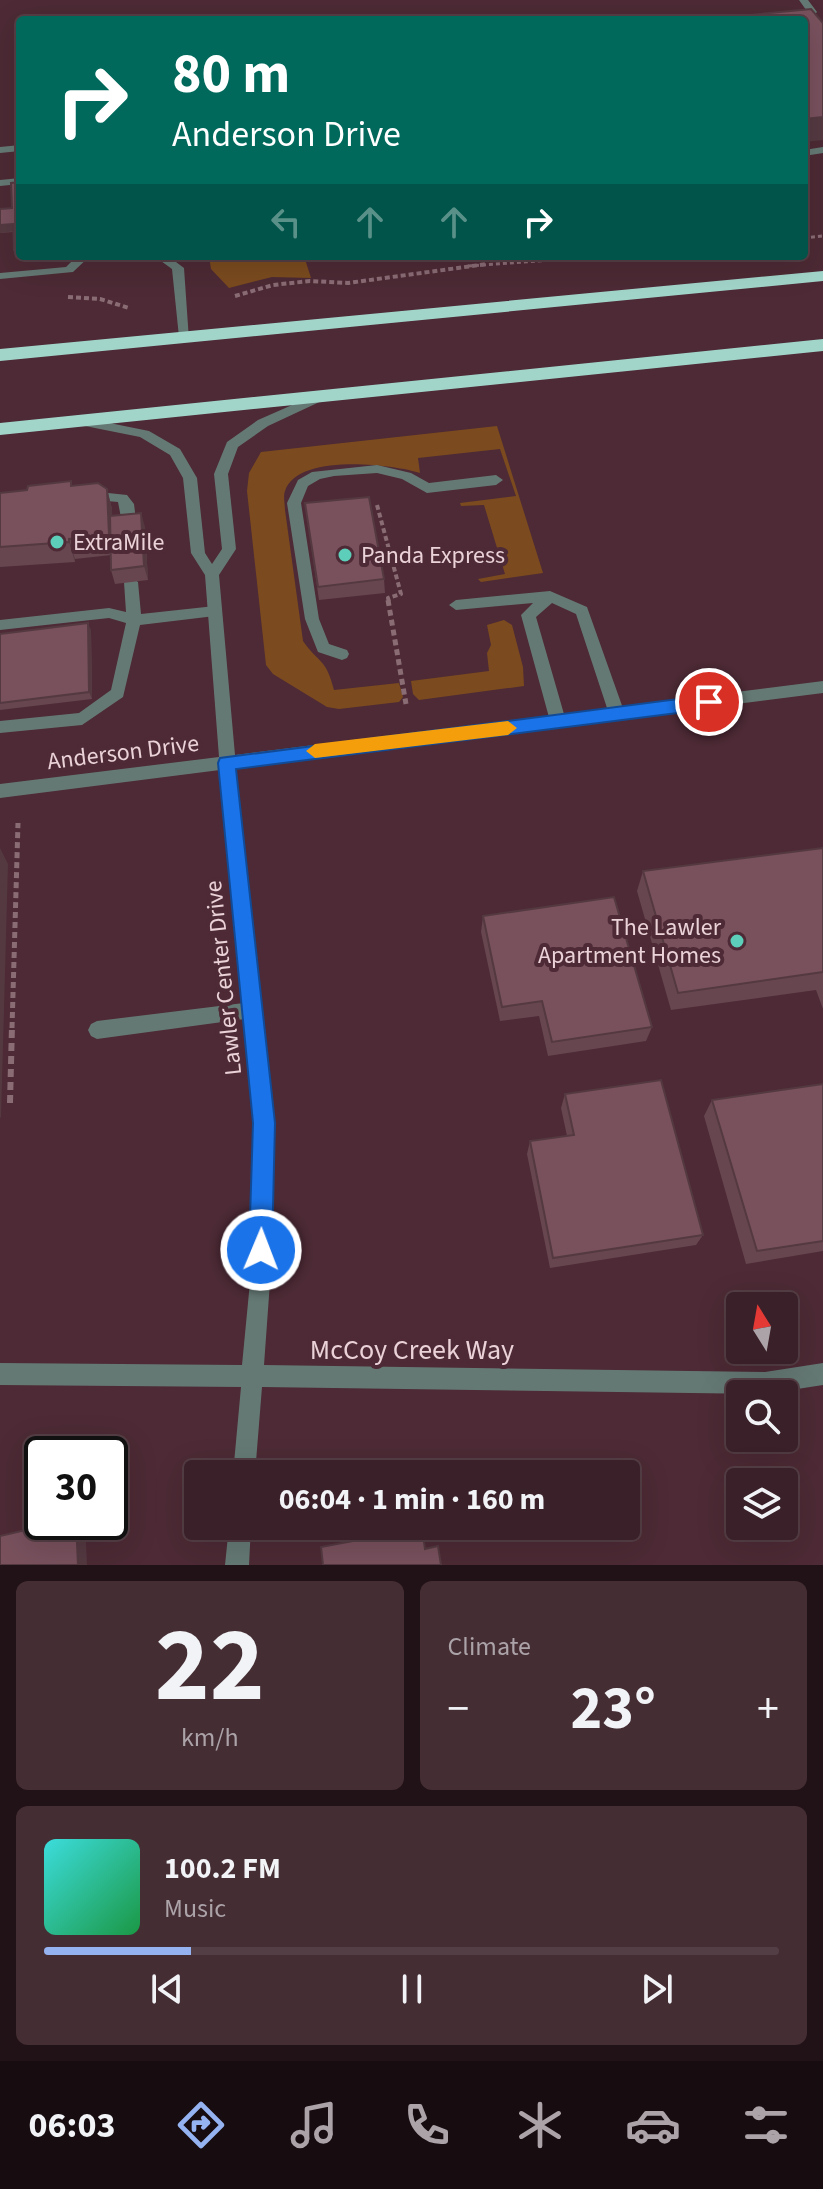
<!DOCTYPE html>
<html lang="en">
<head>
<meta charset="utf-8">
<style>
  body { margin:0; font-family:"Source Sans 3",sans-serif; background:#452d34; color:#f1f3f6; height:100vh; display:flex; flex-direction:column; font-size:30px; white-space:nowrap }
  * { box-sizing:border-box; margin:0 }
  p { font-size:26px; color:#aba3a8 }
  .icon { flex:none; width:44px; height:44px; fill:none; stroke:currentColor; stroke-width:2; stroke-linecap:round; stroke-linejoin:round }
  .map { position:relative; height:1565px; overflow:hidden }
  .details { display:flex; flex-direction:column; gap:16px; padding:16px; background:#201216; flex:1 }
  .details>* { flex:none }
  .hud { position:absolute; left:16px; top:16px; width:792px; height:244px; border-radius:8px; box-shadow:0 8px 32px #0002,0 0 0 2px #543e45; background:#00695c; color:#fff; overflow:hidden }
  .needle { width:52px; rotate:349deg }
  .controls { position:absolute; left:726px; top:1292px; display:grid; gap:16px }
  .controls a { display:grid; place-items:center; width:72px; height:72px; border-radius:8px; background:#3a2028; box-shadow:0 8px 32px #0002,0 0 0 2px #543e45; font-size:40px }
  .speed { position:absolute; left:24px; top:1436px; display:flex; gap:16px; font-size:40px; font-weight:700; text-align:center }
  .speed>* { display:grid; place-content:center; width:104px; height:104px; border-radius:50%; background:#3a2028; box-shadow:0 8px 32px #0002,0 0 0 2px #543e45; line-height:1 }
  .speed .limit { border:4px solid #111; border-radius:12px; background:#fff; color:#111 }
  .pin { position:absolute; display:grid; place-items:center; width:68px; height:68px; color:#fff; margin:-34px; border:4px solid #fff; border-radius:50%; box-shadow:0 2px 8px #0007 }
  .me { position:absolute; width:88px; margin:-44px; rotate:1deg; stroke-linejoin:round; filter:drop-shadow(0 0 6px #0008) }
  .turn { display:flex; align-items:center; gap:28px; height:168px; padding:0 24px; font-size:36px }
  .turn .icon { width:104px; height:104px; stroke-width:2.5 }
  .turn b { display:block; font-size:56px; line-height:68px }
  .lanes { display:flex; align-items:center; height:76px; padding:0 24px; background:#0003; justify-content:center; gap:40px; direction:ltr }
  .lanes .off { opacity:.35 }
  .big { font-size:60px; font-weight:700; line-height:1.1 }
  .details .widget { flex:1; display:flex; flex-direction:column; justify-content:center; gap:12px; min-width:0; padding:0 28px; border-radius:12px; background:#452d34 }
  .details .dial { align-items:center; gap:0 }
  .dial b { font-size:104px; line-height:1 }
  .song { display:flex; align-items:center; gap:24px }
  .cover { width:96px; height:96px; border-radius:12px; background:linear-gradient(135deg,hsl(180 70% 55%),hsl(140 70% 35%)) }
  .played { height:8px; border-radius:4px; background:linear-gradient(90deg,#95b2f1 20%,#543e45 20%) }
  .keys { display:flex; justify-content:space-around; direction:ltr }
  .heat { display:flex; justify-content:space-between; align-items:center; font-size:44px; direction:ltr }
  .details .tiles { flex:1; display:grid; gap:16px; grid-template-columns:1fr 1fr }
  .widget:last-child { grid-column:span 2 }
  .trip { position:absolute; left:184px; top:1460px; width:456px; height:80px; border-radius:8px; background:#3a2028; box-shadow:0 8px 32px #0002,0 0 0 2px #543e45; font-weight:700; line-height:80px; text-align:center }
  .tab-bar { display:flex; height:128px; justify-content:space-around; align-items:center; background:#170d10; color:#aba3a8 }
  .tab-bar .icon { width:56px; height:56px }
  .tab-bar .selected { color:#95b2f1 }
  .tab-bar b { font-size:36px; color:#f1f3f6 }
  .map>svg:first-child { display:block }
</style>
</head>
<body>
<div class="map">
<svg width="823" height="1565" viewBox="0 0 823 1565">
  <rect width="100%" height="100%" fill="#4d2a35"/>
  <path fill="#7b4b1f" d="M 209,256 L 304,256 L 311,278 L 272,277 L 229,288 L 211,269 Z
    M 497,426 L 543,573 L 481,582 L 478,579 L 505,574 L 484,505 L 461,506 L 460,503 L 516,496 L 500,449 L 418,458 L 420,473 C 392,464 297,453 285,491 C 283,496 285,505 285,510 L 303,641 C 320,665 326,658 334,690 L 399,683 L 403,697 L 399,702 L 339,709 L 327,707 L 273,674 L 266,665 L 247,491 L 249,473 L 261,452 Z
    M 504,620 L 512,625 L 523,667 L 524,686 L 419,700 L 413,694 L 411,681 L 489,671 L 487,653 L 491,645 L 487,625 Z"/>
  <g fill="none" stroke-linecap="round" stroke-linejoin="round">
    <path stroke="#8a6c75" stroke-width="3" stroke-dasharray="4 3" stroke-linecap="butt" d="M 804,238 L 823,236
      M 468,266 L 608,256"/>
    <path stroke="#8a6c75" stroke-width="4" stroke-dasharray="5 3" stroke-linecap="butt" d="M 235,296 L 273,285 L 310,281 L 348,283 L 487,264
      M 68,297 L 100,299 L 129,308
      M 377,505 L 401,594 L 388,598 L 389,602"/>
    <path stroke="#8a6c75" stroke-width="5" stroke-dasharray="6 4" stroke-linecap="butt" d="M 388,600 L 406,704
      M 12,1028 L 18,823"/>
    <path stroke="#8a6c75" stroke-width="6" stroke-dasharray="8 5" stroke-linecap="butt" d="M 10,1103 L 12,1026"/>
    <path fill="#657974" fill-rule="evenodd" d="M 799,0 L 808,0 L 817,12 L 815,14 L 809,14 Z
      M 20,145 L 20,151 L 0,153 L 0,147 Z
      M 823,147 L 823,153 L 804,156 L 804,150 Z
      M 20,178 L 20,184 L 0,186 L 0,180 Z
      M 77,256 L 90,256 L 73,272 L 0,279 L 0,273 L 66,267 Z
      M 154,256 L 168,256 L 184,268 L 189,340 L 185,341 L 179,337 L 172,269 Z
      M 377,465 L 411,473 L 429,483 L 496,475 L 503,480 L 496,485 L 427,493 L 402,479 L 377,473 L 334,476 L 320,479 L 308,486 L 301,503 L 319,619 L 329,644 L 347,650 L 349,654 L 347,658 L 342,660 L 318,652 L 305,619 L 287,503 L 298,480 L 312,472 Z
      M 89,491 L 127,495 L 134,504 L 137,528 L 135,531 L 125,531 L 123,528 L 118,502 L 84,499 L 84,493 Z
      M 131,577 L 138,582 L 141,614 L 215,606 L 222,611 L 215,616 L 140,625 L 123,697 L 82,725 L 0,733 L 0,721 L 79,713 L 111,690 L 126,623 L 109,618 L 0,630 L 0,620 L 109,608 L 126,612 L 124,582 Z
      M 550,591 L 587,607 L 625,714 L 622,718 L 612,718 L 609,714 L 576,614 L 552,603 L 536,617 L 566,721 L 558,727 L 550,721 L 521,615 L 533,603 L 456,610 L 449,605 L 456,600 Z
      M 252,1002 L 258,1004 L 261,1010 L 258,1016 L 252,1018 L 97,1039 L 91,1036 L 88,1030 L 91,1024 L 97,1021 Z"/>
    <path fill="#657974" fill-rule="evenodd" d="M 324,391 L 328,392 L 328,398 L 268,426 L 238,447 L 228,474 L 236,549 L 219,575 L 235,755 L 823,681 L 823,693 L 236,768 L 274,1123 L 270,1282 L 264,1365 L 765,1372 L 823,1363 L 823,1385 L 765,1394 L 262,1387 L 255,1474 L 233,1474 L 241,1387 L 0,1385 L 0,1363 L 242,1365 L 250,1282 L 254,1123 L 220,770 L 0,798 L 0,784 L 219,757 L 205,575 L 191,553 L 183,478 L 170,455 L 140,437 L 80,425 L 74,421 L 80,417 L 149,431 L 180,449 L 197,478 L 205,553 L 212,564 L 222,549 L 214,474 L 227,442 L 258,420 Z
      M 229,1526 L 251,1526 L 249,1565 L 225,1565 Z"/>
    <path fill="#a2d5ca" fill-rule="evenodd" d="M 823,271 L 823,281 L 0,361 L 0,349 Z
      M 823,339 L 823,351 L 0,435 L 0,423 Z"/>
  </g>
  <path fill="#674650" d="M 20,182 L 20,256 L 32,256 L 16,258 L 14,250 L 13,232 L 0,233 L 0,209 L 12,208 Z
    M 71,481 L 72,486 L 107,489 L 112,509 L 112,516 L 145,527 L 148,580 L 115,584 L 111,570 L 111,555 L 75,559 L 75,562 L 0,567 L 0,493 L 27,490 Z
    M 305,503 L 384,579 L 385,593 L 319,600 Z
    M 91,630 L 92,699 L 0,710 L 0,634 Z
    M 823,848 L 823,1009 L 816,990 L 671,1010 L 637,891 L 643,871 Z
    M 483,916 L 652,1027 L 646,1041 L 548,1056 L 539,1016 L 500,1021 L 481,932 Z
    M 823,1084 L 823,1251 L 746,1264 L 704,1116 L 712,1100 Z
    M 565,1094 L 703,1235 L 696,1245 L 550,1268 L 527,1154 L 530,1141 L 567,1136 L 561,1108 Z"/>
  <path fill="#543941" d="M 823,117 L 823,140 L 804,142 L 804,119 Z
    M 13,224 L 15,231 L 0,233 L 0,225 Z
    M 107,489 L 112,509 L 114,554 L 109,535 Z
    M 141,513 L 145,527 L 148,580 L 144,566 Z
    M 69,539 L 75,559 L 75,562 L 69,542 Z
    M 88,623 L 91,630 L 92,699 L 89,692 Z
    M 0,848 L 8,864 L 1,1118 L 0,1117 Z
    M 76,1522 L 85,1522 L 87,1565 L 78,1565 Z"/>
  <path fill="#78515d" stroke="#543941" stroke-width="2" d="M 811,9 L 823,23 L 823,117 L 804,119 L 804,20 L 700,20 Z
    M 20,182 L 20,250 L 14,250 L 13,224 L 0,225 L 0,209 L 12,208 L 11,183 Z
    M 71,481 L 71,486 L 98,483 L 107,489 L 109,535 L 69,539 L 69,542 L 0,547 L 0,493 L 27,490 L 28,486 Z
    M 369,497 L 384,579 L 318,587 L 305,503 Z
    M 141,513 L 144,566 L 111,570 L 110,516 Z
    M 88,623 L 89,692 L 0,703 L 0,634 Z
    M 823,848 L 823,972 L 678,993 L 643,871 Z
    M 614,897 L 652,1027 L 552,1042 L 542,1001 L 502,1007 L 483,916 Z
    M 661,1080 L 703,1235 L 553,1258 L 530,1141 L 574,1135 L 565,1094 Z
    M 823,1084 L 823,1241 L 757,1251 L 712,1100 Z
    M 60,1522 L 76,1522 L 78,1565 L 0,1565 L 0,1536 Z
    M 422,1528 L 425,1549 L 438,1546 L 441,1565 L 323,1565 L 321,1547 Z"/>
  <path fill="#1a73e8" stroke="#114b97" stroke-width="2" d="M 709,695 L 718,702 L 709,709 L 236,769 L 275,1123 L 272,1250 L 269,1259 L 261,1262 L 252,1259 L 249,1250 L 253,1123 L 218,763 L 220,758 Z"/>
  <path fill="#f59e0b" d="M 508,721 L 517,728 L 508,735 L 315,758 L 306,751 L 315,744 Z"/>
  <g fill="#5cceba" stroke="#4d2a35" stroke-width="3">
    <circle cx="57" cy="542" r="8"/>
    <circle cx="345" cy="555" r="8"/>
    <circle cx="737" cy="941" r="8"/>
  </g>
  <g text-anchor="middle" stroke-width="8" stroke-linejoin="round" paint-order="stroke">
    <g font-size="24" fill="#ead2d8" stroke="#4d2a35" text-anchor="start">
      <text x="73" y="550">ExtraMile</text>
      <text x="361" y="563">Panda Express</text>
      <text x="721" y="935" text-anchor="end">The Lawler<tspan x="721" dy="28">Apartment Homes</tspan></text>
    </g>
    <g font-size="24" fill="#ead2d8" stroke="#4d2a35">
      <text transform="translate(123 752) rotate(-7)" y="8">Anderson Drive</text>
      <text transform="translate(223 978) rotate(-96)" y="8">Lawler Center Drive</text>
    </g>
    <g font-size="28" fill="#ead2d8" stroke="#4d2a35">
      <text x="412" y="1359">McCoy Creek Way</text>
    </g>
  </g>
</svg>
<div class="controls">
<a><svg class="needle" viewBox="-14 -14 28 28"><path d="M0-13l5 13h-10z" fill="#e53935"/><path d="M0 13l5-13h-10z" fill="#aba3a8"/></svg></a>
<a><svg class="icon" aria-label="search" viewBox="0 0 24 24"><circle cx="10" cy="10" r="6"/><path d="M15 15l6 6"/></svg></a>
<a><svg class="icon" aria-label="layers" viewBox="0 0 24 24"><path d="M12 4l9 5-9 5-9-5zM3 14l9 5 9-5"/></svg></a>
</div>
<div class="speed"><div class="limit">30</div></div>
<div class="pin" style="left:709px;top:702px;background:#d93025"><svg class="icon" aria-label="arrive" viewBox="0 0 24 24"><path d="M6 21V4h12l-3 4 3 4H6"/></svg></div>
<svg class="me" style="left:261px;top:1250px" viewBox="-20 -20 40 40"><circle r="17" fill="#1a73e8" stroke="#fff" stroke-width="3"/><path d="M0-11L8 9 0 5-8 9z" fill="#fff"/></svg>
<div class="trip">06:04 · 1 min · 160 m</div>
<div class="hud">
<div class="turn"><svg class="icon" aria-label="right" viewBox="0 0 24 24"><path d="M7 20v-9h11M14 6l5 5-5 5"/></svg><div><b>80 m</b>Anderson Drive</div></div>
<div class="lanes"><svg class="icon off" aria-label="left" viewBox="0 0 24 24"><path d="M17 20v-9H6M10 6l-5 5 5 5"/></svg><svg class="icon off" aria-label="ahead" viewBox="0 0 24 24"><path d="M12 20V5M6 11l6-6 6 6"/></svg><svg class="icon off" aria-label="ahead" viewBox="0 0 24 24"><path d="M12 20V5M6 11l6-6 6 6"/></svg><svg class="icon" aria-label="right" viewBox="0 0 24 24"><path d="M7 20v-9h11M14 6l5 5-5 5"/></svg></div>
</div>
</div>
<section class="details">
<div class="tiles">
<div class="widget dial"><b>22</b><p>km/h</p></div>
<div class="widget"><p>Climate</p>
<div class="heat"><a>−</a><b class="big">23°</b><a>+</a></div>
</div>
<div class="widget">
<div class="song"><i class="cover"></i><div><b>100.2 FM</b><p>Music</p></div></div>
<div class="played"></div>
<div class="keys"><svg class="icon" aria-label="previous" viewBox="0 0 24 24"><path d="M18 5L8 12l10 7zM5 5v14"/></svg><svg class="icon" aria-label="pause" viewBox="0 0 24 24"><path d="M8 5v14M16 5v14"/></svg><svg class="icon" aria-label="next" viewBox="0 0 24 24"><path d="M6 5l10 7-10 7zM19 5v14"/></svg></div>
</div>
</div>
</section>
<nav class="tab-bar">
<b>06:03</b>
<svg class="icon selected" aria-label="directions" viewBox="0 0 24 24"><path d="M12 3l9 9-9 9-9-9zM9 14v-3h6M13 9l2 2-2 2"/></svg>
<svg class="icon" aria-label="music" viewBox="0 0 24 24"><path d="M9 18V5l10-2v13"/><circle cx="6" cy="18" r="3"/><circle cx="16" cy="16" r="3"/></svg>
<svg class="icon" aria-label="phone" viewBox="0 0 24 24"><path d="M5 4h4l2 5-3 2q2 4 5 5l2-3 5 2v4C11 20 4 13 5 4z"/></svg>
<svg class="icon" aria-label="climate" viewBox="0 0 24 24"><path d="M12 3v18M4 7l16 10M4 17L20 7"/></svg>
<svg class="icon" aria-label="car" viewBox="0 0 24 24"><path d="M5 17H2v-5l4-1 3-4h7l3 4 3 1v5h-3M9 17h6M6 11h13"/><circle cx="7" cy="17" r="2"/><circle cx="17" cy="17" r="2"/></svg>
<svg class="icon" aria-label="filters" viewBox="0 0 24 24"><path d="M4 7h16M4 17h16"/><circle cx="9" cy="7" r="2"/><circle cx="15" cy="17" r="2"/></svg>
</nav>
</body>
</html>
